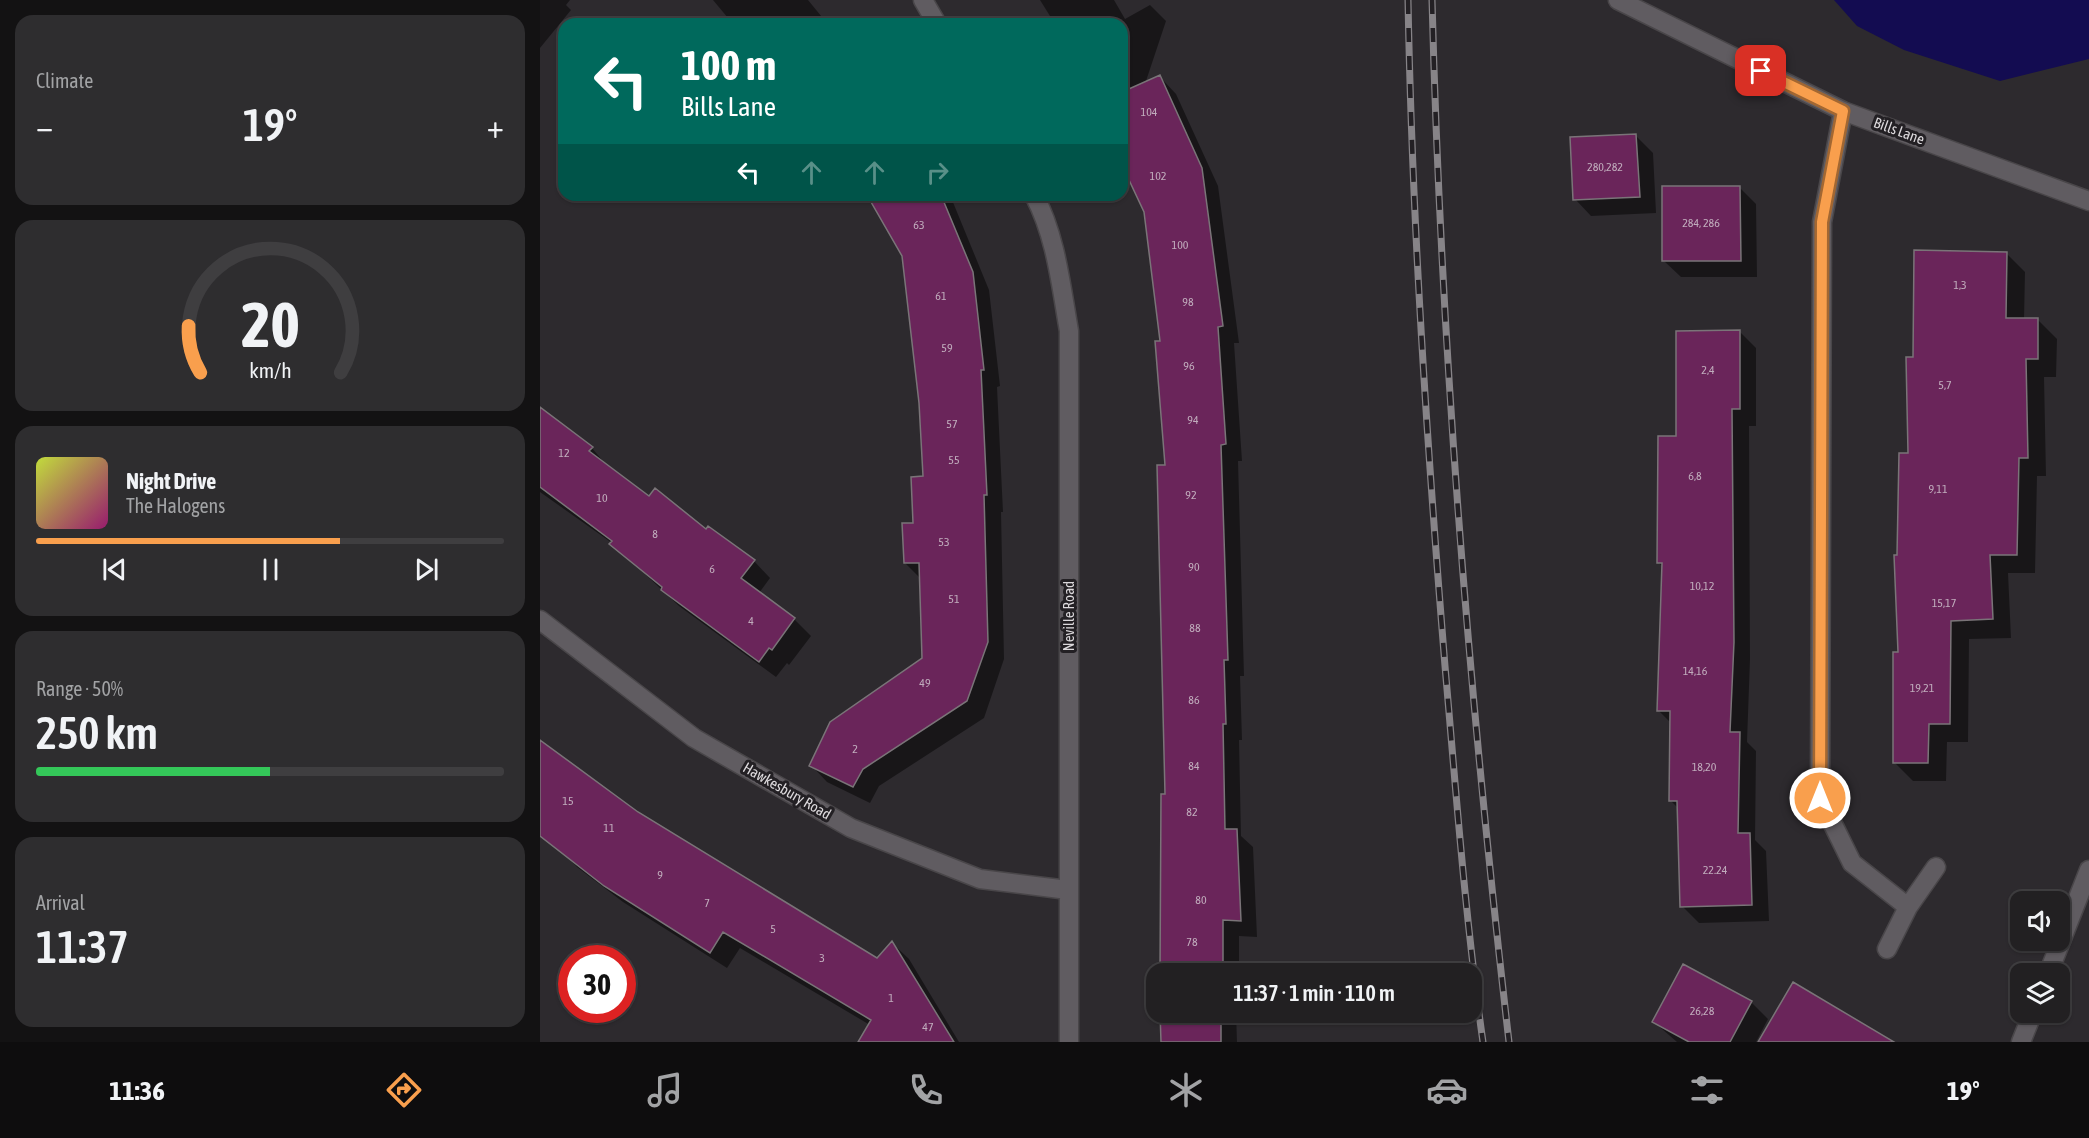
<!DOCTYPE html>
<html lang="en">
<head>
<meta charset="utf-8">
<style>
  body { margin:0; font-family:"Asap Condensed",sans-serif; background:#2e2d2f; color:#f1f3f6; height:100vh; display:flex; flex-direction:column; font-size:22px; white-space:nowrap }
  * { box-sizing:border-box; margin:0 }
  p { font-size:20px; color:#a2a3a5 }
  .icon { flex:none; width:33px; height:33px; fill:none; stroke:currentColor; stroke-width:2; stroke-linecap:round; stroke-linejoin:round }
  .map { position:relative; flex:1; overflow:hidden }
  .side { display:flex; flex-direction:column; gap:15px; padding:15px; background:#131213; width:540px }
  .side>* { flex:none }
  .banner { position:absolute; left:18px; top:18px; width:570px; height:183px; border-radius:18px; box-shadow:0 2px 4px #0004,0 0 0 2px #3f3e40; background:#00695c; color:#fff; overflow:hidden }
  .fabs { position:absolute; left:1470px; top:891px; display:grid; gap:12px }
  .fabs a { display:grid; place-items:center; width:60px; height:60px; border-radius:12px; background:#222022; box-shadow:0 2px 4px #0004,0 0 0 2px #3f3e40; font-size:30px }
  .speed { position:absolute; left:18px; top:945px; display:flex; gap:12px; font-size:30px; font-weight:700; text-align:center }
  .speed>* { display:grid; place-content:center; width:78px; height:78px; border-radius:50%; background:#222022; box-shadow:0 2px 4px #0004,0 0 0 2px #3f3e40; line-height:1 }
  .speed .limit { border:9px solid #d22; background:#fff; color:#111 }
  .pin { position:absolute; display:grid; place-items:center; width:51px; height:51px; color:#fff; margin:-26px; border-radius:12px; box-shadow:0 3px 9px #0006 }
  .me { position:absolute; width:66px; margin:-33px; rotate:0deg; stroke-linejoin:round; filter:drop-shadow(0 0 4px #0008) }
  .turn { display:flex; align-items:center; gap:21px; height:126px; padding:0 24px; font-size:27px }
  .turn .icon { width:78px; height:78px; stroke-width:2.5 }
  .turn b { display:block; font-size:42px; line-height:51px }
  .lanes { display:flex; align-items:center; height:57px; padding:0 24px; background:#0003; justify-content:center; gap:30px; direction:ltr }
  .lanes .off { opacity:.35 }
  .big { font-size:45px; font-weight:600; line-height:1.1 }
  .side .tile { flex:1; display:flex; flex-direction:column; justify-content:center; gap:9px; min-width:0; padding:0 21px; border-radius:18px; background:#2e2d2f }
  .side .dial { align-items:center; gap:0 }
  .dial svg { height:156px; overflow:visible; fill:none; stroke:#3f3e40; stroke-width:7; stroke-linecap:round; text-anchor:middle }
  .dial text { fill:#f1f3f6; stroke:none }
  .song { display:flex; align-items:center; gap:18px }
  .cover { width:72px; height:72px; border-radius:9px; background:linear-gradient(135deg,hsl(70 70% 55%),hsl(320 70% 35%)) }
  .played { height:6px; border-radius:3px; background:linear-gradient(90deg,#f99f4d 65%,#3f3e40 65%) }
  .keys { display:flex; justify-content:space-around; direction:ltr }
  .heat { display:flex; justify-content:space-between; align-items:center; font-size:33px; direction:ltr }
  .charge { height:9px; border-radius:4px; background:linear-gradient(90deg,#34c759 50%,#3f3e40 0) }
  .trip { position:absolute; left:606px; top:963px; width:336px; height:60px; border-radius:18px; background:#222022; box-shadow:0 2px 4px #0004,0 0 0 2px #3f3e40; font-weight:600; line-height:60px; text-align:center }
  .tab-bar { display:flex; height:96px; justify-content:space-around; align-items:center; background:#0e0d0e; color:#a2a3a5 }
  .tab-bar .icon { width:42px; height:42px }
  .tab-bar .current { color:#f99f4d }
  .tab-bar b { font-size:27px; color:#f1f3f6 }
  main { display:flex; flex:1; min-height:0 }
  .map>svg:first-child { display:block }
</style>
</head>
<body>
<main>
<section class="side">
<div class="tile"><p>Climate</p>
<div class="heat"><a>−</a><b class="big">19°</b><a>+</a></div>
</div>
<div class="tile dial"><svg viewBox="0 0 100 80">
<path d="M14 69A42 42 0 1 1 86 69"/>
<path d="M14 69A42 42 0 0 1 8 45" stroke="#f99f4d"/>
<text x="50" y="56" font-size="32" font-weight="700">20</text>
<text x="50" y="72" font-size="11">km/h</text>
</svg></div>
<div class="tile">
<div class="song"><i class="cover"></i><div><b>Night Drive</b><p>The Halogens</p></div></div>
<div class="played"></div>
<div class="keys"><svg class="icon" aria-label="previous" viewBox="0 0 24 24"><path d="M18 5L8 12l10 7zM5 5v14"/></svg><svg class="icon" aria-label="pause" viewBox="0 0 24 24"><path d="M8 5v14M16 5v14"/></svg><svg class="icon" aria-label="next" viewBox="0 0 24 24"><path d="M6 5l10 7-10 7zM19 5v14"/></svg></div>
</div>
<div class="tile"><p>Range · 50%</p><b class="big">250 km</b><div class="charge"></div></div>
<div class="tile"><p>Arrival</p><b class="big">11:37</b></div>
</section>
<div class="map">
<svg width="1549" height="1042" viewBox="0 0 1549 1042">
  <rect width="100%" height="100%" fill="#2d2a2e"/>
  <path fill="#130c51" d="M 1294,0 L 1549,0 L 1549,59 L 1460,81 L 1364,50 L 1317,26 Z"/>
  <path fill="#0007" d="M 0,0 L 30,0 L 26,5 L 31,10 L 0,48 Z
    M 173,0 L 268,0 L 286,22 L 288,20 L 292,24 L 193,24 Z
    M 500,0 L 574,0 L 585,19 L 610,5 L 626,21 L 605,84 L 620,77 L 636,94 L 678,186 L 699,343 L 694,343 L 702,461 L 698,461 L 704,676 L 700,676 L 702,740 L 699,740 L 701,836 L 713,847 L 717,937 L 699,936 L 699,974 L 623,974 L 627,796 L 627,466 L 622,342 L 605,212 L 582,161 L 582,24 L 515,24 Z
    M 1096,136 L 1113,153 L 1116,213 L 1051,216 L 1035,199 Z
    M 1199,187 L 1216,204 L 1217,277 L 1141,277 L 1124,261 Z
    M 329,195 L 410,195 L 449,290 L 460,386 L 457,387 L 463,512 L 461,512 L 464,659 L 444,718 L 339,786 L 330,803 L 287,782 L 271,765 L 383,659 L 381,579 L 365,563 L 385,478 L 381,403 L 364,255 Z
    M 1466,253 L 1485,272 L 1484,320 L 1498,320 L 1517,339 L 1516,377 L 1504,377 L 1506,476 L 1497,476 L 1495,573 L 1468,573 L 1471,638 L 1429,639 L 1428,742 L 1407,742 L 1406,781 L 1373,781 L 1354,762 L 1359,654 L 1359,556 L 1370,455 L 1375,358 Z
    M 1199,331 L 1216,348 L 1216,426 L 1209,426 L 1210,659 L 1207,742 L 1216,751 L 1215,840 L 1226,851 L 1229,921 L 1159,923 L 1142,906 L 1139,809 L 1131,801 L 1131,723 L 1118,710 L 1123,567 L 1119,563 L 1138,438 Z
    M 0,408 L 52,448 L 67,466 L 109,498 L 214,561 L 230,578 L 219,593 L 254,619 L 271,636 L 249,665 L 247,663 L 236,677 L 139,606 L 72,543 L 0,492 Z
    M 0,741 L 97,813 L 337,960 L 352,943 L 369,959 L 419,1042 L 325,1042 L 330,1025 L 200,948 L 187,968 L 83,902 L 37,867 L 21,850 L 0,817 Z
    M 1144,966 L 1211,1002 L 1228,1019 L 1216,1042 L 1137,1042 L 1114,1022 Z
    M 623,1012 L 696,1012 L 697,1042 L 623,1042 Z"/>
  <path fill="#6a255a" stroke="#7a7478" stroke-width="1.5" d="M 620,75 L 662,168 L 683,326 L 678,327 L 686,444 L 681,445 L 688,660 L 684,660 L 686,724 L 683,724 L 685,829 L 697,829 L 701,921 L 683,920 L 683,965 L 680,965 L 680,974 L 620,974 L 621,794 L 625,794 L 617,465 L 625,465 L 615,341 L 620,341 L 604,212 L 582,165 L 582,92 Z
    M 1096,134 L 1100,197 L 1033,200 L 1030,137 Z
    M 1122,186 L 1200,186 L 1201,261 L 1122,261 Z
    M 327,195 L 401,195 L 433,272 L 444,370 L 441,370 L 447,495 L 444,495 L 448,642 L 427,701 L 323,769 L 313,787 L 269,766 L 290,722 L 382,658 L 379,563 L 364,563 L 362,523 L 373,523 L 371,477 L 383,476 L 379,403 L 362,256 Z
    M 1374,250 L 1467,252 L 1466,318 L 1498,318 L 1498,359 L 1486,359 L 1488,458 L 1479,458 L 1477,555 L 1450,555 L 1453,619 L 1411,621 L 1410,724 L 1389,724 L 1388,763 L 1353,763 L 1353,652 L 1358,652 L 1354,555 L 1357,555 L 1359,453 L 1368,453 L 1366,357 L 1373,357 Z
    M 1200,330 L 1200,409 L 1192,409 L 1194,642 L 1190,732 L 1200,732 L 1198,833 L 1210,833 L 1212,905 L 1140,907 L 1137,801 L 1129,801 L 1130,711 L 1117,711 L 1122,563 L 1117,563 L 1118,436 L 1136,436 L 1136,331 Z
    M 0,407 L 53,447 L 49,451 L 109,496 L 115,488 L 166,529 L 168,526 L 215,560 L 201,578 L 255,618 L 232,650 L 229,648 L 219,662 L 121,590 L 122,587 L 69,544 L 72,541 L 0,487 Z
    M 0,740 L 98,812 L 337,958 L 352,941 L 414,1042 L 318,1042 L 331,1020 L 183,932 L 170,953 L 64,886 L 0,836 Z
    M 1143,964 L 1212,1001 L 1190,1042 L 1149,1042 L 1112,1022 Z
    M 1253,982 L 1354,1042 L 1218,1042 Z
    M 620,1012 L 681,1012 L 681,1042 L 621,1042 Z"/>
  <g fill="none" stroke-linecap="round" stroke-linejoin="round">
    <defs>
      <path id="minor" d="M 383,0 L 397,24
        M 1303,111 L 1282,222 L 1280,798 L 1312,863 L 1368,907
        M 494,195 C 516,236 521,286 529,331 L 529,1042
        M 0,620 L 154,738 L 311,828 L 440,879 L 528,890
        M 1347,949 L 1368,907 L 1396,867"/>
      <path id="tertiary" d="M 1078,0 L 1303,111 L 1549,201
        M 1508,974 L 1549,870
        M 1481,1042 L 1493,1012"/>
    </defs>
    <use href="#minor" stroke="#494649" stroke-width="21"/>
    <use href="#tertiary" stroke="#494649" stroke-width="21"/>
    <use href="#minor" stroke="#605c61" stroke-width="18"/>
    <use href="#tertiary" stroke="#605c61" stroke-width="18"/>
    <defs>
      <path id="rail" d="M 868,0 C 872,222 887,444 905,666 C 916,791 925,917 943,1042
        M 892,0 C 901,349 929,696 969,1042"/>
    </defs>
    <use href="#rail" stroke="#878488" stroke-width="7"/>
    <use href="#rail" stroke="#232024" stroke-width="4.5" stroke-dasharray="14" stroke-linecap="butt"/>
  </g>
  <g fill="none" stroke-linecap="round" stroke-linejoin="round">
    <defs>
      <path id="route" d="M 1221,71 L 1303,111 L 1282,222 L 1280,798"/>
    </defs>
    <use href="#route" stroke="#a26732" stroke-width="15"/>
    <use href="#route" stroke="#f99f4d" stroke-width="10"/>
  </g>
  <g text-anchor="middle" stroke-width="6" stroke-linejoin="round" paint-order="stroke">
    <g font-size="12" fill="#c0acbc">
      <text x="609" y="116">104</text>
      <text x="1065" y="171">280,282</text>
      <text x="618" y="180">102</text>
      <text x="1161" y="227">284, 286</text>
      <text x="379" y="229">63</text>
      <text x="640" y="249">100</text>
      <text x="1420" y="289">1,3</text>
      <text x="401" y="300">61</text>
      <text x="648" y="306">98</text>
      <text x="407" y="352">59</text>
      <text x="649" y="370">96</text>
      <text x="1168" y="374">2,4</text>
      <text x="1405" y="389">5,7</text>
      <text x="653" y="424">94</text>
      <text x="412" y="428">57</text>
      <text x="24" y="457">12</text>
      <text x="414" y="464">55</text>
      <text x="1155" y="480">6,8</text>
      <text x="1398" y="493">9,11</text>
      <text x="651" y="499">92</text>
      <text x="62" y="502">10</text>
      <text x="115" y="538">8</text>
      <text x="404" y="546">53</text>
      <text x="654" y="571">90</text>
      <text x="172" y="573">6</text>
      <text x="1162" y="590">10,12</text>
      <text x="414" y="603">51</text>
      <text x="1404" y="607">15,17</text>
      <text x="211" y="625">4</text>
      <text x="655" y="632">88</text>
      <text x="1155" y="675">14,16</text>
      <text x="385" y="687">49</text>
      <text x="1382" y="692">19,21</text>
      <text x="654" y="704">86</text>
      <text x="315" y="753">2</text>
      <text x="654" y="770">84</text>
      <text x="1164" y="771">18,20</text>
      <text x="28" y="805">15</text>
      <text x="652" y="816">82</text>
      <text x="69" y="832">11</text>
      <text x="1175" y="874">22.24</text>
      <text x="120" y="879">9</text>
      <text x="661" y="904">80</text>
      <text x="167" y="907">7</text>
      <text x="233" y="933">5</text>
      <text x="652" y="946">78</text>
      <text x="282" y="962">3</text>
      <text x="351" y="1002">1</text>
      <text x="1162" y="1015">26,28</text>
      <text x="388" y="1031">47</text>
    </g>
    <g font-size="15" fill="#dcd9dc" stroke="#232024">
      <text transform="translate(1359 131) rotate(20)" y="5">Bills Lane</text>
      <text transform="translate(529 616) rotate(-90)" y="5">Neville Road</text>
      <text transform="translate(247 791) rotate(30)" y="5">Hawkesbury Road</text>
    </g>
  </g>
</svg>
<div class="fabs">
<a><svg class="icon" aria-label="sound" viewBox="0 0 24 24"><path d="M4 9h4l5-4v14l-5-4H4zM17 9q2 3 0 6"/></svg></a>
<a><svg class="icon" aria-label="layers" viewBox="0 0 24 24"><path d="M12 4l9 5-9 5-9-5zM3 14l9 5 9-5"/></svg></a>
</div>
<div class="speed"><div class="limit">30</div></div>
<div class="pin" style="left:1221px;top:71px;background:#d93025"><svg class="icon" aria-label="arrive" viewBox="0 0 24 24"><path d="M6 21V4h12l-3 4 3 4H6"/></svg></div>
<svg class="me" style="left:1280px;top:798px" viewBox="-20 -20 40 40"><circle r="17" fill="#f99f4d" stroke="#fff" stroke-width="3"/><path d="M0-11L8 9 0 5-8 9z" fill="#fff"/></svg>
<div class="trip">11:37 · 1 min · 110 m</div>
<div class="banner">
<div class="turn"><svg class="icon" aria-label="left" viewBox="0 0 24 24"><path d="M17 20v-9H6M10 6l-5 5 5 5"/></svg><div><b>100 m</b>Bills Lane</div></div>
<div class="lanes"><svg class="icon" aria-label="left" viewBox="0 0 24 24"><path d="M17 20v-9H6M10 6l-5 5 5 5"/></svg><svg class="icon off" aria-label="ahead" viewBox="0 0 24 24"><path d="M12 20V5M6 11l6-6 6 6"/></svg><svg class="icon off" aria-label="ahead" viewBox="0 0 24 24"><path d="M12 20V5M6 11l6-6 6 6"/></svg><svg class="icon off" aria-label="right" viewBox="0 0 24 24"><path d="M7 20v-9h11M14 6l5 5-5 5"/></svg></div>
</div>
</div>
</main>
<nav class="tab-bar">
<b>11:36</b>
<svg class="icon current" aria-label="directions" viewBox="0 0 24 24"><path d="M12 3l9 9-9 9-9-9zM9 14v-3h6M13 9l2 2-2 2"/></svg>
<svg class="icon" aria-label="music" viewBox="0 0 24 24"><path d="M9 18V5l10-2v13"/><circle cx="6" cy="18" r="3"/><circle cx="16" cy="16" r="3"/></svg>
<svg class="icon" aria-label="phone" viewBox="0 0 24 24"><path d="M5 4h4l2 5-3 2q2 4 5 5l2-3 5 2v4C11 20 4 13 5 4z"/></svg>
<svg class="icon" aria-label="climate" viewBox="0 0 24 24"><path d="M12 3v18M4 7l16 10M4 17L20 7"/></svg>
<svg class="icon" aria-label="car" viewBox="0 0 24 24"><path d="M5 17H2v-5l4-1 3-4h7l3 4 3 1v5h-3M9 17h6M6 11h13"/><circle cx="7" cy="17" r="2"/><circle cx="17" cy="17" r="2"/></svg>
<svg class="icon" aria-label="filters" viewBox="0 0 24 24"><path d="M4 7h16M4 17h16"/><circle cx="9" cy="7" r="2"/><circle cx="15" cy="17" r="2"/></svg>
<b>19°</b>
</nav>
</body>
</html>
